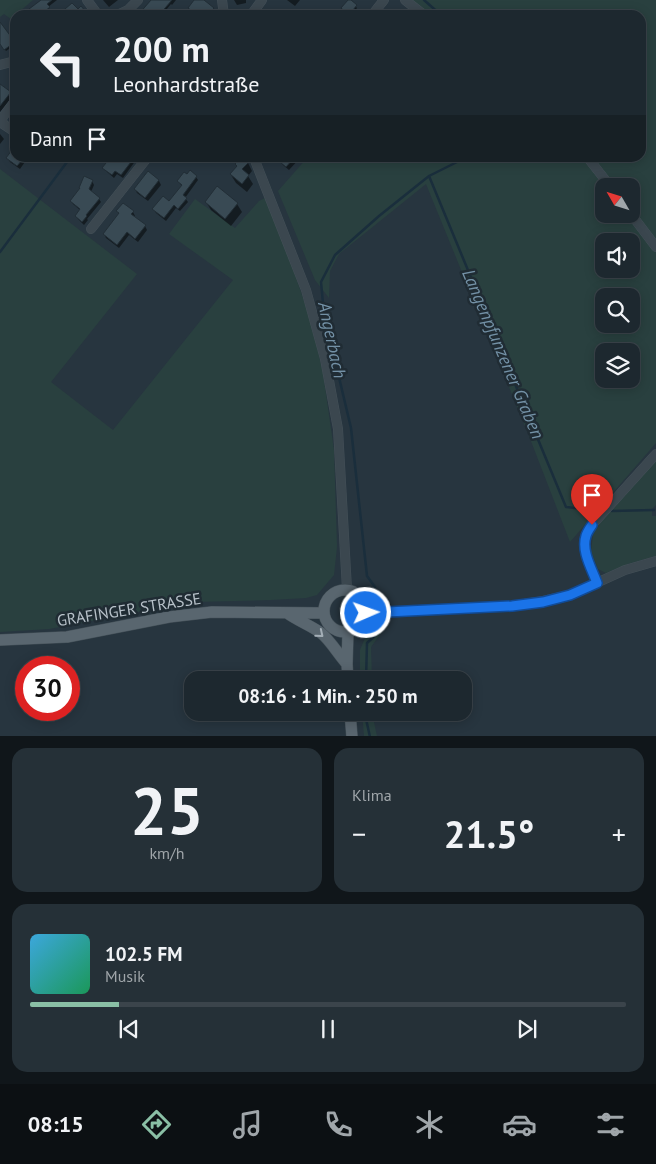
<!DOCTYPE html>
<html lang="de">
<head>
<meta charset="utf-8">
<style>
  body { margin:0; font-family:"PT Sans",sans-serif; background:#253037; color:#f1f3f6; height:100vh; display:flex; flex-direction:column; font-size:19px; white-space:nowrap }
  * { box-sizing:border-box; margin:0 }
  p { font-size:16px; color:#a0a6aa }
  .icon { flex:none; width:28px; height:28px; fill:none; stroke:currentColor; stroke-width:2; stroke-linecap:round; stroke-linejoin:round }
  .map { position:relative; height:736px; overflow:hidden }
  .details { display:flex; flex-direction:column; gap:12px; padding:12px; background:#10161a; flex:1 }
  .details>* { flex:none }
  .guide { position:absolute; left:10px; top:10px; width:636px; height:152px; border-radius:15px; box-shadow:0 2px 12px #0003,0 0 0 1px #3b444b; background:#1d282f; color:#f1f3f6; overflow:hidden }
  .needle { width:32px; rotate:309deg }
  .fabs { position:absolute; left:595px; top:178px; display:grid; gap:10px }
  .fabs a { display:grid; place-items:center; width:45px; height:45px; border-radius:10px; background:#1d282f; box-shadow:0 2px 12px #0003,0 0 0 1px #3b444b; font-size:25px }
  .speed { position:absolute; left:15px; top:656px; display:flex; gap:10px; font-size:25px; font-weight:700; text-align:center }
  .speed>* { display:grid; place-content:center; width:65px; height:65px; border-radius:50%; background:#1d282f; box-shadow:0 2px 12px #0003,0 0 0 1px #3b444b; line-height:1 }
  .speed .limit { border:8px solid #d22; background:#fff; color:#111 }
  .pin { position:absolute; display:grid; place-items:center; width:42px; height:42px; color:#fff; margin:-51px -21px; border-radius:50% 50% 50% 0; rotate:-45deg; box-shadow:0 0 5px #0007 }
  .pin .icon { rotate:45deg }
  .me { position:absolute; width:55px; margin:-28px; rotate:88deg; stroke-linejoin:round; filter:drop-shadow(0 0 4px #0008) }
  .turn { display:flex; align-items:center; gap:18px; height:105px; padding:0 20px; font-size:22px }
  .turn .icon { width:65px; height:65px; stroke-width:2.5 }
  .turn b { display:block; font-size:35px; line-height:42px }
  .then { display:flex; align-items:center; height:48px; padding:0 20px; background:#0003; gap:10px; font-size:19px }
  .big { font-size:38px; font-weight:800; line-height:1.1 }
  .details .widget { flex:1; display:flex; flex-direction:column; justify-content:center; gap:8px; min-width:0; padding:0 18px; border-radius:15px; background:#253037 }
  .details .dial { align-items:center; gap:0 }
  .dial b { font-size:65px; line-height:1 }
  .song { display:flex; align-items:center; gap:15px }
  .cover { width:60px; height:60px; border-radius:8px; background:linear-gradient(135deg,hsl(200 70% 55%),hsl(150 70% 35%)) }
  .played { height:5px; border-radius:2px; background:linear-gradient(90deg,#8abfa5 15%,#3b444b 15%) }
  .keys { display:flex; justify-content:space-around; direction:ltr }
  .heat { display:flex; justify-content:space-between; align-items:center; font-size:28px; direction:ltr }
  .details .tiles { flex:1; display:grid; gap:12px; grid-template-columns:1fr 1fr }
  .widget:last-child { grid-column:span 2 }
  .trip { position:absolute; left:184px; top:671px; width:288px; height:50px; border-radius:15px; background:#1d282f; box-shadow:0 2px 12px #0003,0 0 0 1px #3b444b; font-weight:800; line-height:50px; text-align:center }
  .tabs { display:flex; height:80px; justify-content:space-around; align-items:center; background:#0c1013; color:#a0a6aa }
  .tabs .icon { width:35px; height:35px }
  .tabs .on { color:#8abfa5 }
  .tabs b { font-size:22px; color:#f1f3f6 }
  .map>svg:first-child { display:block }
</style>
</head>
<body>
<div class="map">
<svg width="656" height="737" viewBox="0 0 656 737">
  <rect width="100%" height="100%" fill="#27353f"/>
  <path fill="#29403f" fill-rule="evenodd" d="M 0,0 L 33,0 L 11,19 L 4,14 L 0,17 Z
    M 410,0 L 656,0 L 656,242 L 631,211 L 631,186 L 613,186 L 591,158 L 641,158 L 641,15 L 428,15 Z
    M 307,158 L 584,158 L 606,186 L 604,186 L 604,214 L 628,214 L 656,251 L 656,443 L 570,542 L 529,436 L 426,184 L 339,254 L 330,271 L 329,298 L 315,280 L 278,191 ZM 604,241 L 631,241 L 631,269 L 604,269 ZM 604,296 L 631,296 L 631,324 L 604,324 ZM 604,351 L 631,351 L 631,379 L 604,379 Z
    M 0,169 L 137,274 L 51,382 L 113,430 L 233,280 L 169,234 L 195,199 L 235,228 L 259,201 L 265,198 L 290,260 L 312,324 L 323,373 L 334,450 L 337,547 L 334,575 L 317,595 L 306,598 L 271,600 L 192,602 L 49,629 L 0,632 Z
    M 656,460 L 656,505 L 652,509 L 652,516 L 656,516 L 656,556 L 628,564 L 606,573 L 598,569 L 591,552 L 593,534 L 602,520 Z
    M 384,623 L 381,633 L 371,647 L 372,680 L 360,680 L 360,650 L 365,638 Z
    M 362,713 L 372,713 L 377,736 L 364,736 Z"/>
  <path fill="#0007" d="M 43,0 L 57,0 L 48,7 L 54,15 L 34,15 Z
    M 103,0 L 118,0 L 109,7 Z
    M 152,0 L 176,0 L 172,5 L 171,4 L 162,15 L 140,15 Z
    M 196,0 L 202,0 L 213,8 L 215,12 L 213,15 L 196,15 L 192,12 L 190,8 Z
    M 234,0 L 246,0 L 246,3 L 237,5 Z
    M 287,0 L 300,0 L 295,6 Z
    M 349,0 L 357,8 L 352,15 L 336,15 Z
    M 269,9 L 276,15 L 265,15 Z
    M 1,26 L 15,45 L 6,51 L 0,43 L 0,27 Z
    M 15,83 L 15,92 L 11,88 Z
    M 0,86 L 10,93 L 12,97 L 0,112 Z
    M 0,134 L 4,139 L 0,144 Z
    M 15,148 L 15,158 L 34,158 L 31,162 L 27,159 L 20,169 L 10,162 L 8,158 Z
    M 111,158 L 134,158 L 136,160 L 123,178 L 117,174 L 114,178 L 106,171 L 104,168 Z
    M 170,158 L 177,158 L 175,161 Z
    M 242,158 L 248,163 L 252,171 L 248,176 L 253,184 L 247,192 L 236,183 L 231,175 L 238,167 L 237,164 Z
    M 283,158 L 300,158 L 289,170 L 283,165 L 280,161 Z
    M 190,172 L 196,177 L 198,180 L 185,198 L 188,202 L 180,211 L 176,208 L 166,221 L 156,213 L 154,209 L 170,202 L 182,186 L 178,181 Z
    M 148,173 L 159,181 L 161,185 L 148,201 L 137,193 L 135,189 Z
    M 85,178 L 92,181 L 94,185 L 91,192 L 99,199 L 101,202 L 87,219 L 88,220 L 84,225 L 78,219 L 76,216 L 81,211 L 73,204 L 71,201 L 81,190 Z
    M 206,202 L 237,204 L 242,212 L 231,226 L 211,210 Z
    M 133,212 L 135,216 L 134,218 L 145,226 L 147,230 L 138,242 L 129,235 L 119,248 L 106,238 L 104,234 Z"/>
  <g fill="none" stroke-linecap="round" stroke-linejoin="round">
    <path stroke="#1a2e3c" stroke-width="2.5" d="M 424,0 L 441,15
      M 429,176 L 566,507 L 593,510
      M 0,252 L 70,158
      M 612,511 L 654,510
      M 375,587 L 367,576 L 351,428 L 324,314 L 321,282 L 335,255 L 379,216 L 429,176 L 465,158
      M 366,680 L 367,643 L 379,632
      M 366,712 L 366,719 L 370,737"/>
  </g>
  <path fill="#394a54" stroke="#222e36" d="M 41,0 L 52,0 L 47,4 L 50,7 L 44,12 L 46,15 L 33,15 L 29,9 Z
    M 151,0 L 172,0 L 159,15 L 138,15 Z
    M 194,0 L 204,0 L 214,8 L 208,15 L 197,15 L 188,8 Z
    M 348,0 L 351,0 L 357,5 L 349,15 L 341,8 Z
    M 72,3 L 78,9 L 81,6 L 86,12 L 83,15 L 58,15 Z
    M 0,22 L 15,42 L 4,50 L 0,44 Z
    M 0,84 L 11,92 L 0,106 Z
    M 15,146 L 15,158 L 24,158 L 17,166 L 6,158 Z
    M 110,158 L 134,158 L 121,175 L 115,171 L 112,175 L 102,168 Z
    M 241,158 L 243,158 L 249,162 L 242,169 L 249,175 L 242,184 L 230,174 L 237,166 L 235,164 Z
    M 275,158 L 294,158 L 286,167 Z
    M 190,170 L 197,176 L 183,195 L 187,198 L 178,209 L 174,205 L 164,218 L 152,209 L 163,196 L 169,201 L 182,185 L 177,181 L 184,172 L 187,174 Z
    M 148,171 L 159,180 L 145,198 L 134,189 Z
    M 84,176 L 93,180 L 89,189 L 100,198 L 86,215 L 87,216 L 82,222 L 75,216 L 80,209 L 70,201 L 80,188 L 79,188 Z
    M 217,186 L 238,203 L 225,219 L 205,202 Z
    M 123,203 L 134,211 L 131,214 L 146,225 L 135,239 L 127,232 L 117,245 L 103,234 L 119,213 L 116,211 Z"/>
  <g fill="none" stroke-linecap="round" stroke-linejoin="round">
    <defs>
      <path id="minor" d="M 87,0 L 98,15
        M 222,0 L 224,15
        M 405,0 L 424,15
        M 117,15 L 128,10 L 138,0
        M 251,15 L 262,0
        M 372,15 L 384,0
        M 0,65 L 15,61
        M 15,101 L 2,118 L 3,124 L 15,132
        M 254,158 L 306,290 L 325,359 L 338,429 L 347,589
        M 588,158 L 610,186
        M 631,214 L 656,247
        M 91,229 L 147,158
        M 597,583 C 592,569 581,551 586,536 C 587,532 590,528 592,525 L 656,454
        M 366,613 L 512,606 L 543,601 L 570,595 L 625,570 L 656,561"/>
      <path id="major" d="M324 611a21 21 0 1 1 42 0a21 21 0 1 1-42 0Z
        M 287,613 C 298,621 310,625 321,633 C 330,640 338,654 347,664
        M 348,632 L 347,664 L 348,680
        M 0,640 L 67,637 L 169,617 L 212,612 L 324,613
        M 350,712 L 352,737"/>
    </defs>
    <use href="#minor" stroke="#445058" stroke-width="10"/>
    <use href="#major" stroke="#445058" stroke-width="12"/>
    <use href="#minor" stroke="#3b474f" stroke-width="9"/>
    <use href="#major" stroke="#59666f" stroke-width="11"/>
  </g>
  <defs><path id="oneway-chevron" d="M-2-3.5L2.5 0L-2 3.5" fill="none" stroke-width="1.6" stroke-linecap="round" stroke-linejoin="round" transform="scale(1.25)"/></defs>
  <use stroke="#a4afb7" href="#oneway-chevron" transform="translate(320 634) rotate(39)"/>
  <g fill="none" stroke-linecap="round" stroke-linejoin="round">
    <defs>
      <path id="route" d="M 366,613 L 512,606 L 543,602 L 570,595 L 597,583 C 592,569 581,551 586,536 C 587,532 590,528 592,525"/>
    </defs>
    <use href="#route" stroke="#114b97" stroke-width="12"/>
    <use href="#route" stroke="#1a73e8" stroke-width="9"/>
  </g>
  <g text-anchor="middle" stroke-width="5" stroke-linejoin="round" paint-order="stroke">
    <g font-size="16" fill="#b7c1c9" stroke="#202c34">
      <text transform="translate(129 609) rotate(-9)" y="6">GRAFINGER STRASSE</text>
    </g>
    <g font-size="18" font-style="italic" fill="#7391a6" stroke="#202c34">
      <text transform="translate(332 340) rotate(78)" y="6">Angerbach</text>
      <text transform="translate(503 354) rotate(67)" y="6">Langenpfunzener Graben</text>
    </g>
  </g>
</svg>
<div class="fabs">
<a><svg class="needle" viewBox="-14 -14 28 28"><path d="M0-13l5 13h-10z" fill="#e53935"/><path d="M0 13l5-13h-10z" fill="#a0a6aa"/></svg></a>
<a><svg class="icon" aria-label="sound" viewBox="0 0 24 24"><path d="M4 9h4l5-4v14l-5-4H4zM17 9q2 3 0 6"/></svg></a>
<a><svg class="icon" aria-label="search" viewBox="0 0 24 24"><circle cx="10" cy="10" r="6"/><path d="M15 15l6 6"/></svg></a>
<a><svg class="icon" aria-label="layers" viewBox="0 0 24 24"><path d="M12 4l9 5-9 5-9-5zM3 14l9 5 9-5"/></svg></a>
</div>
<div class="speed"><div class="limit">30</div></div>
<div class="pin" style="left:592px;top:525px;background:#d93025"><svg class="icon" aria-label="arrive" viewBox="0 0 24 24"><path d="M6 21V4h12l-3 4 3 4H6"/></svg></div>
<svg class="me" style="left:366px;top:613px" viewBox="-20 -20 40 40"><circle r="17" fill="#1a73e8" stroke="#fff" stroke-width="3"/><path d="M0-11L8 9 0 5-8 9z" fill="#fff"/></svg>
<div class="trip">08:16 · 1 Min. · 250 m</div>
<div class="guide">
<div class="turn"><svg class="icon" aria-label="left" viewBox="0 0 24 24"><path d="M17 20v-9H6M10 6l-5 5 5 5"/></svg><div><b>200 m</b>Leonhardstraße</div></div>
<div class="then">Dann<svg class="icon" aria-label="arrive" viewBox="0 0 24 24"><path d="M6 21V4h12l-3 4 3 4H6"/></svg></div>
</div>
</div>
<section class="details">
<div class="tiles">
<div class="widget dial"><b>25</b><p>km/h</p></div>
<div class="widget"><p>Klima</p>
<div class="heat"><a>−</a><b class="big">21.5°</b><a>+</a></div>
</div>
<div class="widget">
<div class="song"><i class="cover"></i><div><b>102.5 FM</b><p>Musik</p></div></div>
<div class="played"></div>
<div class="keys"><svg class="icon" aria-label="previous" viewBox="0 0 24 24"><path d="M18 5L8 12l10 7zM5 5v14"/></svg><svg class="icon" aria-label="pause" viewBox="0 0 24 24"><path d="M8 5v14M16 5v14"/></svg><svg class="icon" aria-label="next" viewBox="0 0 24 24"><path d="M6 5l10 7-10 7zM19 5v14"/></svg></div>
</div>
</div>
</section>
<nav class="tabs">
<b>08:15</b>
<svg class="icon on" aria-label="directions" viewBox="0 0 24 24"><path d="M12 3l9 9-9 9-9-9zM9 14v-3h6M13 9l2 2-2 2"/></svg>
<svg class="icon" aria-label="music" viewBox="0 0 24 24"><path d="M9 18V5l10-2v13"/><circle cx="6" cy="18" r="3"/><circle cx="16" cy="16" r="3"/></svg>
<svg class="icon" aria-label="phone" viewBox="0 0 24 24"><path d="M5 4h4l2 5-3 2q2 4 5 5l2-3 5 2v4C11 20 4 13 5 4z"/></svg>
<svg class="icon" aria-label="climate" viewBox="0 0 24 24"><path d="M12 3v18M4 7l16 10M4 17L20 7"/></svg>
<svg class="icon" aria-label="car" viewBox="0 0 24 24"><path d="M5 17H2v-5l4-1 3-4h7l3 4 3 1v5h-3M9 17h6M6 11h13"/><circle cx="7" cy="17" r="2"/><circle cx="17" cy="17" r="2"/></svg>
<svg class="icon" aria-label="filters" viewBox="0 0 24 24"><path d="M4 7h16M4 17h16"/><circle cx="9" cy="7" r="2"/><circle cx="15" cy="17" r="2"/></svg>
</nav>
</body>
</html>
